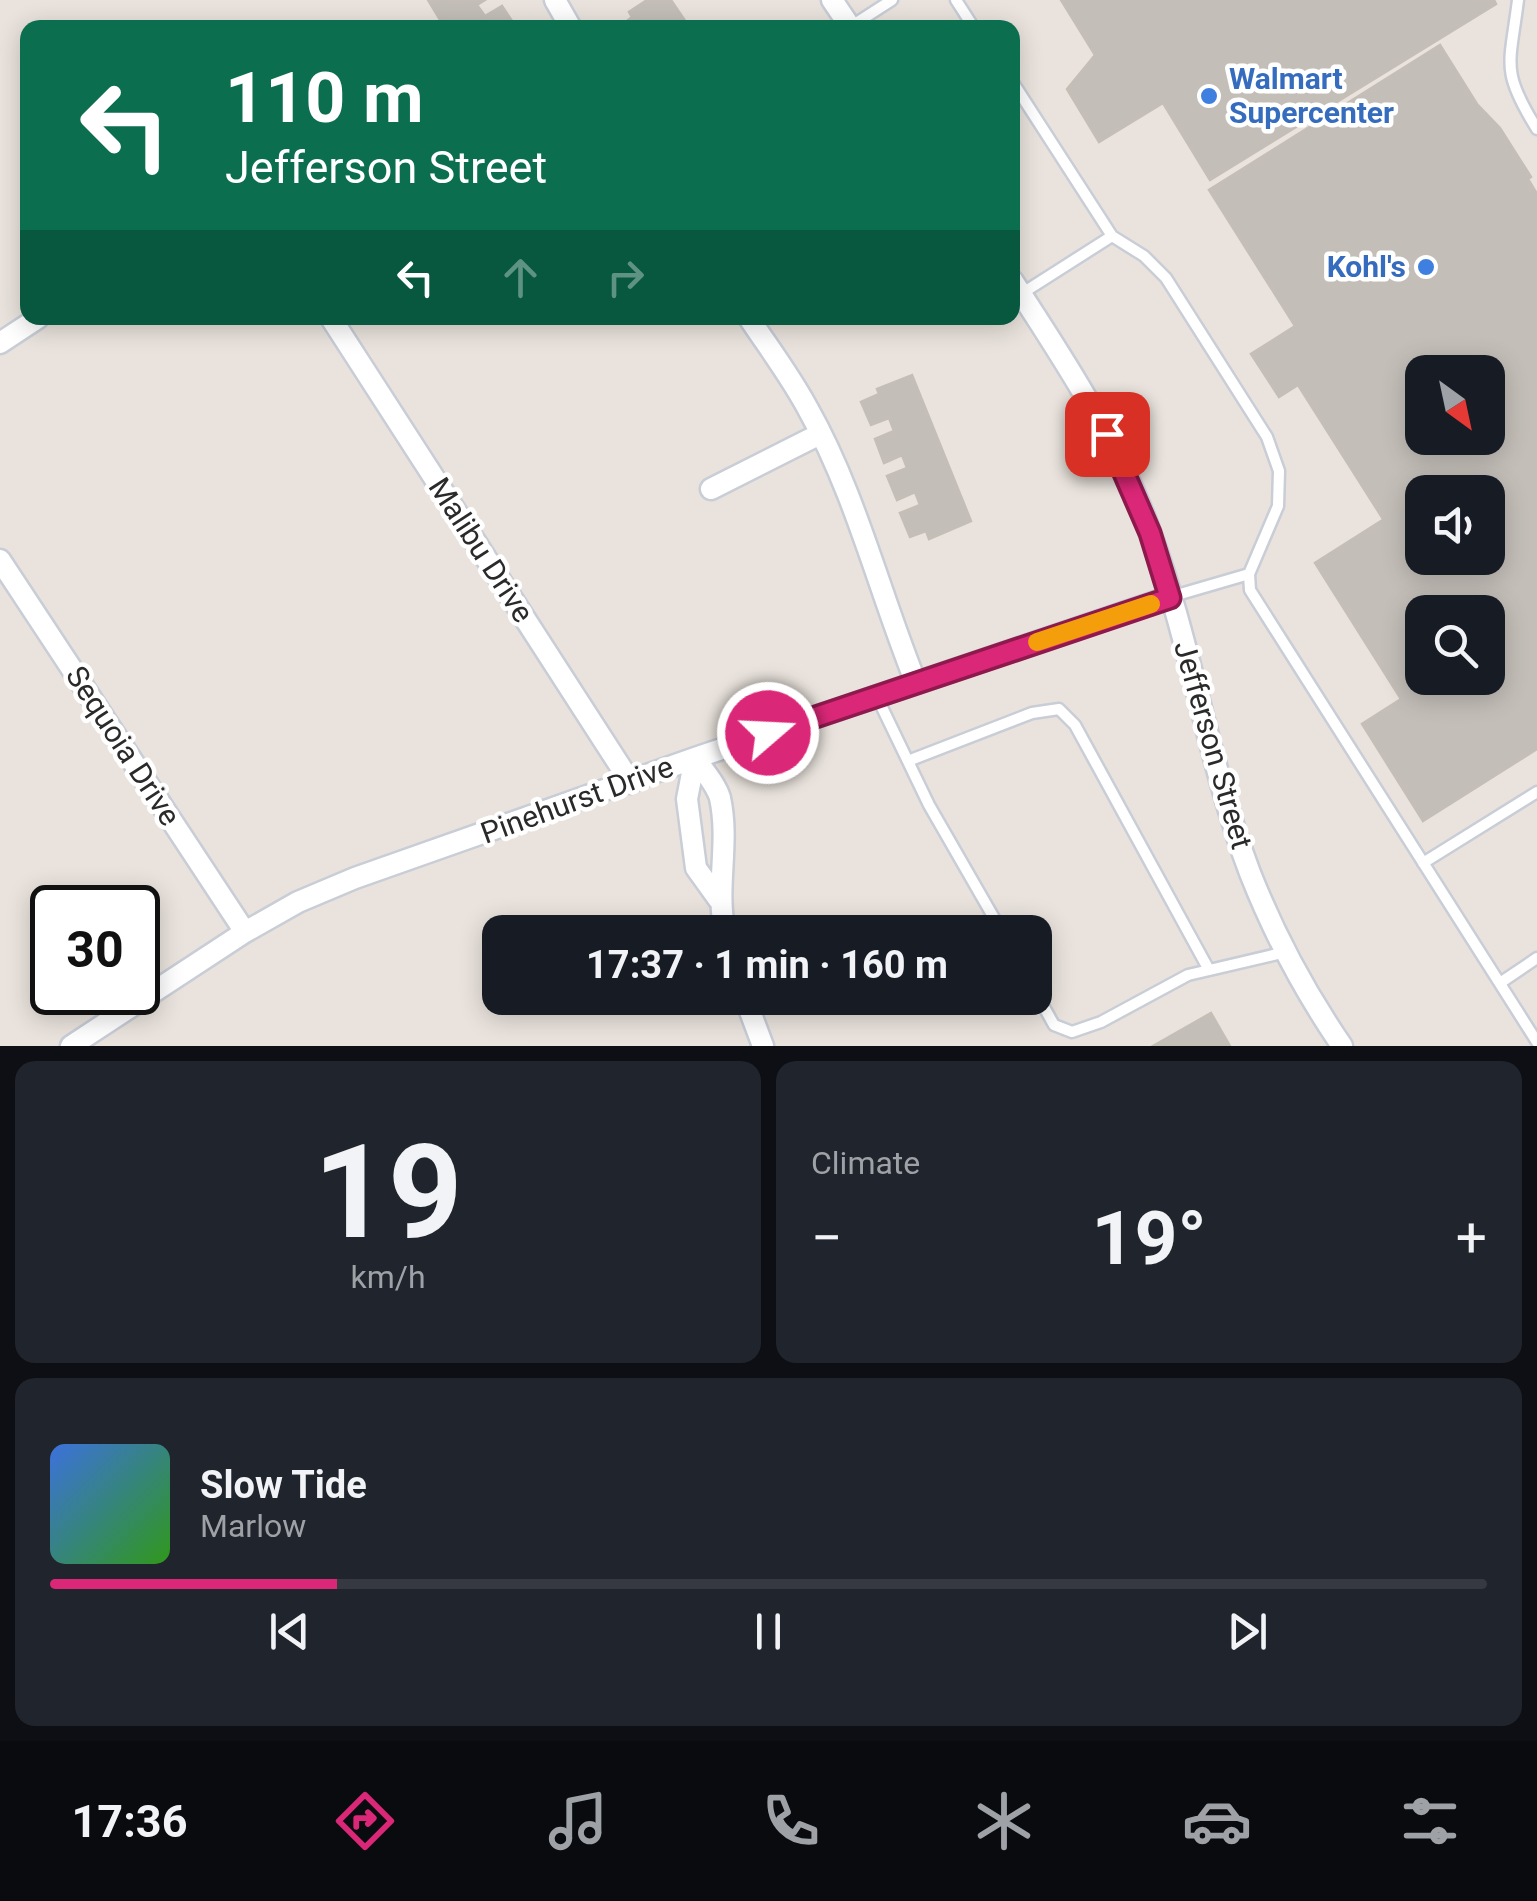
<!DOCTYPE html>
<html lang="en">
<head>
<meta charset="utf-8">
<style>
  body { margin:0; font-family:Roboto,sans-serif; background:#20242c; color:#f1f3f6; height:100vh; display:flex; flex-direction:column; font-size:38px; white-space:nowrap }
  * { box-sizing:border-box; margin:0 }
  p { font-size:32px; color:#9ea1a6 }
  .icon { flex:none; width:55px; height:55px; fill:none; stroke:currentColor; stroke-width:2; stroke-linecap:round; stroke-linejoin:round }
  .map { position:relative; height:1046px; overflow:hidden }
  .drawer { display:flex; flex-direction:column; gap:15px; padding:15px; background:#0d0f14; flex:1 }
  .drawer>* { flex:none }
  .hud { position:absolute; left:20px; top:20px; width:1000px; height:305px; border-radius:20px; box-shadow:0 5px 25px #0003; background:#0b6e4f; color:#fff; overflow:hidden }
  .needle { width:65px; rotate:147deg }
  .fabs { position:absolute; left:1405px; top:355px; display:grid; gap:20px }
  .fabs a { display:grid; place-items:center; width:100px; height:100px; border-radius:20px; background:#171b24; box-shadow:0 5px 25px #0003; font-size:50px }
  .speed { position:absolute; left:30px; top:885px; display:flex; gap:20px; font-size:50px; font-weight:700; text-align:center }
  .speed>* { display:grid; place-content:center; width:130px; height:130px; border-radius:50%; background:#171b24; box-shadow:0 5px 25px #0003; line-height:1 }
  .speed .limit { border:5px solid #111; border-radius:15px; background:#fff; color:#111 }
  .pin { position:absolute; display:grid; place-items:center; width:85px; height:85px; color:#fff; margin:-42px; border-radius:20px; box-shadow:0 5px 15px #0006 }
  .me { position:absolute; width:110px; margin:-55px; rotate:71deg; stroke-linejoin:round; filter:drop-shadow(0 0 8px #0008) }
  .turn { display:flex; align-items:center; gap:35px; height:210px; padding:0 40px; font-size:45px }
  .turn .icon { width:130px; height:130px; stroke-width:2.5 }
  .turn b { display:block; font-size:70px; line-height:85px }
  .lanes { display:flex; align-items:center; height:95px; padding:0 40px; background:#0003; justify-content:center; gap:50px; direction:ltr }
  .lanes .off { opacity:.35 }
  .big { font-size:75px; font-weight:700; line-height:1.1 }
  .drawer .tile { flex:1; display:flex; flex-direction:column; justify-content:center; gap:15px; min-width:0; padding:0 35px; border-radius:20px; background:#20242c }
  .drawer .dial { align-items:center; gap:0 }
  .dial b { font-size:130px; line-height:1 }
  .song { display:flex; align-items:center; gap:30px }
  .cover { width:120px; height:120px; border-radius:15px; background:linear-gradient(135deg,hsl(220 70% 55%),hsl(110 70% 35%)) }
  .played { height:10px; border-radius:5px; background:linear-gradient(90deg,#db2777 20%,#363941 20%) }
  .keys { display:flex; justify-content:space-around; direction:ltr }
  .heat { display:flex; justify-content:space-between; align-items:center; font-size:55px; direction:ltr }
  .drawer .tiles { flex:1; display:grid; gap:15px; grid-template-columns:1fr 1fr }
  .tile:last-child { grid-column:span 2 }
  .trip { position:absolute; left:482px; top:915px; width:570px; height:100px; border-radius:20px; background:#171b24; box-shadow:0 5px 25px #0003; font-weight:700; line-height:100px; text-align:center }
  .menu { display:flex; height:160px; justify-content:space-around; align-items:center; background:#090b0e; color:#9ea1a6 }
  .menu .icon { width:70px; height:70px }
  .menu .active { color:#db2777 }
  .menu b { font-size:45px; color:#f1f3f6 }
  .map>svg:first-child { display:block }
</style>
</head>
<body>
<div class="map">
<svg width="1537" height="1046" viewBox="0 0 1537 1046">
  <rect width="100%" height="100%" fill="#eae3dd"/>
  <path fill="#c3beb8" stroke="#c5beb7" stroke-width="2.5" fill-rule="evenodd" d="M 428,0 L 485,0 L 477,5 L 485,16 L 502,6 L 516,27 L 445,28 Z
    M 647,0 L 671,0 L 690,28 L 618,28 L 632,17 L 629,12 Z
    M 1061,0 L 1494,0 L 1496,4 L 1210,180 L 1163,103 L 1099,142 L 1067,89 L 1095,55 Z
    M 1440,45 L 1477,104 L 1500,128 L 1531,177 L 1528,179 L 1537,194 L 1537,422 L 1383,519 L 1298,385 L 1279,397 L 1251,354 L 1295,326 L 1209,190 ZM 1422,372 L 1488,372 L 1488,438 L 1422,438 Z
    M 912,375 L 971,521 L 929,539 L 926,531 L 910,537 L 900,513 L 920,505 L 915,492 L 897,500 L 887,476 L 907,468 L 902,455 L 884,463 L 875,439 L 894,431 L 889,418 L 871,425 L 861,402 L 879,394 L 877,389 Z
    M 1537,422 L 1537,749 L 1423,821 L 1362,724 L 1401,699 L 1315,563 L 1422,495 L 1422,558 L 1488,558 L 1488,492 L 1426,492 ZM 1422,612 L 1488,612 L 1488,678 L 1422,678 Z
    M 1211,1013 L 1230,1046 L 1153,1046 Z"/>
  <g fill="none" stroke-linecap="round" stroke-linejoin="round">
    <defs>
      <path id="lane" d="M 956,0 L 974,28
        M 1518,0 C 1510,65 1500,70 1537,129
        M 850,27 L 892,0
        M 1012,81 L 1112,236 L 1144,256 L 1166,278 L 1267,437 L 1279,471 L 1278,506 L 1249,574 L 1250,590 L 1537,1042
        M 1021,294 L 1112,236
        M 1170,597 L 1249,574
        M 877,697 L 929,805 L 1002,932
        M 908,761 L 1032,713 L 1059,709 L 1075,725 L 1209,970
        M 1423,863 L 1537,792
        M 1500,983 L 1537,958
        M 1035,991 L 1054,1025 L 1072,1032 L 1101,1022 L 1188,975 L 1286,952"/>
      <path id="street" d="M 555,0 L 571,28
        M 832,0 L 851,28
        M 1012,280 C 1065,361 1117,440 1150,532 C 1191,643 1208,762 1250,873 C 1274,934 1305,992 1342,1046
        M 331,318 L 631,783
        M 749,318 C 769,348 791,377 808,409 C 855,492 880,594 916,683
        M 0,343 L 38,318
        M 711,489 L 820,434
        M 0,560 L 245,932
        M 695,758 C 703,770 716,784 720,798 C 730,844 715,888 725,932
        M 695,758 L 687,799 L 696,868 L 719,900
        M 745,998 L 763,1046
        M 71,1046 L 245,932 L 298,902 L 355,878 L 695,758 L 1170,597"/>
    </defs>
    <use href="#lane" stroke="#c8cdd6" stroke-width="15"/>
    <use href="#street" stroke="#c8cdd6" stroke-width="25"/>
    <use href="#lane" stroke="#fff" stroke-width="10"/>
    <use href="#street" stroke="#fff" stroke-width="20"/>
  </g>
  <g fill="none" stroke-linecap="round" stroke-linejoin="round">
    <defs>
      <path id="route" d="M 768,733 L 1170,598 L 1150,533 L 1107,434"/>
    </defs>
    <use href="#route" stroke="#8e194d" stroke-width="25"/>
    <use href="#route" stroke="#db2777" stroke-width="18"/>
    <path stroke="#f59e0b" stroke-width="18" d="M 1037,642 L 1151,604"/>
  </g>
  <g fill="#3f7fe0" stroke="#fff" stroke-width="4">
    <circle cx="1209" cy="96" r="10"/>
    <circle cx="1426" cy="267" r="10"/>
  </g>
  <g text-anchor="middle" stroke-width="9" stroke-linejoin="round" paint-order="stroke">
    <g font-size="30" font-weight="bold" fill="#366cbe" stroke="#fff" text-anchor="start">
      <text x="1229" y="89">Walmart<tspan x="1229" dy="34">Supercenter</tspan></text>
      <text x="1406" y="277" text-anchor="end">Kohl's</text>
    </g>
    <g font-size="30" fill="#2a2a2a" stroke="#fff">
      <text transform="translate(481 550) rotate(57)" y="10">Malibu Drive</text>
      <text transform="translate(1213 745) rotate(74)" y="10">Jefferson Street</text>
      <text transform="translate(123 746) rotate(57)" y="10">Sequoia Drive</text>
      <text transform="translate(577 800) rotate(-20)" y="10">Pinehurst Drive</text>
    </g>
  </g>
</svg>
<div class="fabs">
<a><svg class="needle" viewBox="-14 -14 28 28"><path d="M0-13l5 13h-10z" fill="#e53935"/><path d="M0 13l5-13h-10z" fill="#9ea1a6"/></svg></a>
<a><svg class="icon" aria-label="sound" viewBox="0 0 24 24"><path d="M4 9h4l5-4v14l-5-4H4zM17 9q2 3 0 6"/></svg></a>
<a><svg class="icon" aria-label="search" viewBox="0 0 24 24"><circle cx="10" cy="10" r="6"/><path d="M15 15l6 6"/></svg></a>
</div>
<div class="speed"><div class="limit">30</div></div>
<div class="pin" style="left:1107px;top:434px;background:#d93025"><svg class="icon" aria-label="arrive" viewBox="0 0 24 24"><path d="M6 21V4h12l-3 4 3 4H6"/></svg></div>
<svg class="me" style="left:768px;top:733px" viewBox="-20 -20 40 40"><circle r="17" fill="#db2777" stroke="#fff" stroke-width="3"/><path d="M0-11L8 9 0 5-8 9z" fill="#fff"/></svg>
<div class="trip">17:37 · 1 min · 160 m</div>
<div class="hud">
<div class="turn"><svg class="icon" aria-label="left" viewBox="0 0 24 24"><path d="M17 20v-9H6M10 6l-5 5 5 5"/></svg><div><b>110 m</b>Jefferson Street</div></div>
<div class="lanes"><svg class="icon" aria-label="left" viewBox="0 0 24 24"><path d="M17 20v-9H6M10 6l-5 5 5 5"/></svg><svg class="icon off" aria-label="ahead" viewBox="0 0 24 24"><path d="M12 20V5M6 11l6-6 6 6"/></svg><svg class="icon off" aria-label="right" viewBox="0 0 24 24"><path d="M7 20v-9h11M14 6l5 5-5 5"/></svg></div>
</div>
</div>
<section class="drawer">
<div class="tiles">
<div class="tile dial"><b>19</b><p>km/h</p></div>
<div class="tile"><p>Climate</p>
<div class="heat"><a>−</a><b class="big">19°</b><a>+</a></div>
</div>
<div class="tile">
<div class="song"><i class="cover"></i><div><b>Slow Tide</b><p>Marlow</p></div></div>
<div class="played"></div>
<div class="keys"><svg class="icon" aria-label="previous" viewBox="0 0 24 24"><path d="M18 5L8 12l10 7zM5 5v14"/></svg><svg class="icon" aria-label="pause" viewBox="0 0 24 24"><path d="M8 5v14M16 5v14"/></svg><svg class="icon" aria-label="next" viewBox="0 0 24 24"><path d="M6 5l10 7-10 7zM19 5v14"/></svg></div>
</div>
</div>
</section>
<nav class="menu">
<b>17:36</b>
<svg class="icon active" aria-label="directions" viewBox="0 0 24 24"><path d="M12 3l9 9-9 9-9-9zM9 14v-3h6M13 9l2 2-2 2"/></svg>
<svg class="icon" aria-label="music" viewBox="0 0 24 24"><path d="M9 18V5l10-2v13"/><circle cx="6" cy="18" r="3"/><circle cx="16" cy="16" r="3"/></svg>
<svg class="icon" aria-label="phone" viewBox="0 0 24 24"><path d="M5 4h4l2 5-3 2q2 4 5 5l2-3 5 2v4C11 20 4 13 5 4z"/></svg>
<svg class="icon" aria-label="climate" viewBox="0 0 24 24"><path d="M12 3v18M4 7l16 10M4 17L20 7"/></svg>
<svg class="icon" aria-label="car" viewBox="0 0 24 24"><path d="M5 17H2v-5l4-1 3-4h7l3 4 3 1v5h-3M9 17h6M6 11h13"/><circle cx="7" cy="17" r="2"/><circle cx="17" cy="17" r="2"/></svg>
<svg class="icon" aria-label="filters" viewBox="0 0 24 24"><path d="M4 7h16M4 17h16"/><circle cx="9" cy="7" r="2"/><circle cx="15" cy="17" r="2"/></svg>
</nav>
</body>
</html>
